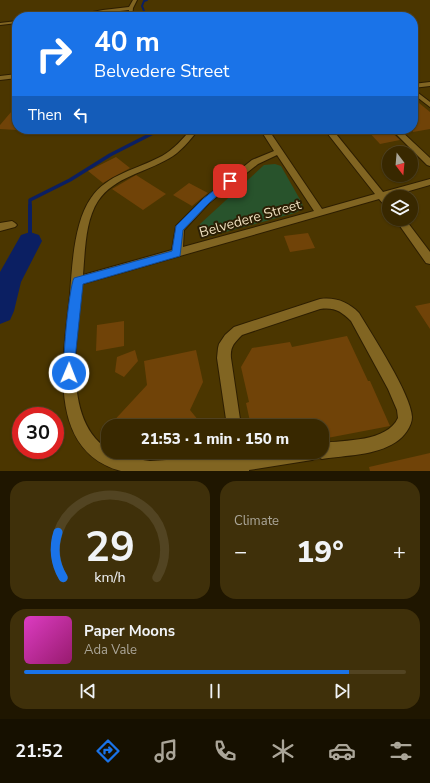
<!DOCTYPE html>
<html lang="en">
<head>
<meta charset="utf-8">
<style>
  body { margin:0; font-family:"Nunito Sans",sans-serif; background:#3f300a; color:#f1f3f6; height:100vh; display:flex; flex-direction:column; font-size:15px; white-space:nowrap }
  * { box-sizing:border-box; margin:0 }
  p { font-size:13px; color:#aba699 }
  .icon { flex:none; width:22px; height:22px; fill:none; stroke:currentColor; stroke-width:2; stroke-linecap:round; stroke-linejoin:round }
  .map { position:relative; height:471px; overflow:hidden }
  .sheet { display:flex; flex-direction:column; gap:10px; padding:10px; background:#1f1600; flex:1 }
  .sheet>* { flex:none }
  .guide { position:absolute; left:12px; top:12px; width:406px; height:122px; border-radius:16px; box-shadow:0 1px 3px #0004,0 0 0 1px #524422; background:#1a73e8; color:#fff; overflow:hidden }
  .needle { width:26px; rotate:164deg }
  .controls { position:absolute; left:382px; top:146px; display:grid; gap:8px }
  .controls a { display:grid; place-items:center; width:36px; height:36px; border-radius:50%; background:#382800; box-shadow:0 1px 3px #0004,0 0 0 1px #524422; font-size:20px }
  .speed { position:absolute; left:12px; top:407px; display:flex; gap:8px; font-size:20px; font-weight:700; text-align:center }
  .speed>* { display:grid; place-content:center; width:52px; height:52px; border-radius:50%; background:#382800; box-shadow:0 1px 3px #0004,0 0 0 1px #524422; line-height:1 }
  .speed .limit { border:6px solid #d22; background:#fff; color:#111 }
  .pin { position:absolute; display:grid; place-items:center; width:34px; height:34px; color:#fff; margin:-17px; border-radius:8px; box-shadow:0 2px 6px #0006 }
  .me { position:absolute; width:44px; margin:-22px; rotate:1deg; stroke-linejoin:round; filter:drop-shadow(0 0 3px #0008) }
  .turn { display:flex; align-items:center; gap:14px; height:84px; padding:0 16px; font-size:18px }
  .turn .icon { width:52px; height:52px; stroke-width:2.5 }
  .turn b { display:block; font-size:28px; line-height:34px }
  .then { display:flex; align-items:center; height:38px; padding:0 16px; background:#0003; gap:8px; font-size:15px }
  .big { font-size:30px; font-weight:800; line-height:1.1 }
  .sheet .card { flex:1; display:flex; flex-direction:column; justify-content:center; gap:6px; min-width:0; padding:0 14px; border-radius:16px; background:#3f300a }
  .sheet .dial { align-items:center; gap:0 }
  .dial svg { height:104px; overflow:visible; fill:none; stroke:#524422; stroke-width:7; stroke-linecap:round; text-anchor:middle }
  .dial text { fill:#f1f3f6; stroke:none }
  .song { display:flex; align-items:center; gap:12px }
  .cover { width:48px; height:48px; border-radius:6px; background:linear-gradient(135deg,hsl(310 70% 55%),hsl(320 70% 35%)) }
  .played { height:4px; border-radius:2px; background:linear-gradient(90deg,#1a73e8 85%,#524422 85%) }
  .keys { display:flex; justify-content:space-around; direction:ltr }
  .heat { display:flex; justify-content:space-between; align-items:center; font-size:22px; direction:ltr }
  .sheet .tiles { flex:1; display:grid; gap:10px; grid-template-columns:1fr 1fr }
  .card:last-child { grid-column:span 2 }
  .trip { position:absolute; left:101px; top:419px; width:228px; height:40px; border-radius:16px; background:#382800; box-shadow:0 1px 3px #0004,0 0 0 1px #524422; font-weight:800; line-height:40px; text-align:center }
  .tab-bar { display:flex; height:64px; justify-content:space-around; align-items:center; background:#161000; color:#aba699 }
  .tab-bar .icon { width:28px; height:28px }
  .tab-bar .current { color:#1a73e8 }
  .tab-bar b { font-size:18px; color:#f1f3f6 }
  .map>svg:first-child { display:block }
</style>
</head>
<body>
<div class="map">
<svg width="430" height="471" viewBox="0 0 430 471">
  <rect width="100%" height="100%" fill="#4b3600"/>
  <path fill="#28532c" d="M 275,164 L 281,166 L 302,203 C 304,208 300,211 295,213 L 211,236 L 200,230 L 200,224 L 264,165 Z"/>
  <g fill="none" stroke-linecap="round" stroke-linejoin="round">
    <path stroke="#0b1f62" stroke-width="2" d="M 141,17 L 144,11 L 142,6 L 144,1 L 147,0"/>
    <path stroke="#0b1f62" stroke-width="3.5" d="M 30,207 L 30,200 L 70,180 L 110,155 L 161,129"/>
    <path stroke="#0b1f62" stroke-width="4" d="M 30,206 L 30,241"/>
    <path fill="#0b1f62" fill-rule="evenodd" d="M 30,232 L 39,235 L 42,241 L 21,282 L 14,311 L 10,320 L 0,324 L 0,272 L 21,235 Z"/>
  </g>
  <path fill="#704308" d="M 413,98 L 430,112 L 430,129 L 413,132 Z
    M 17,105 L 17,130 L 0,129 L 0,125 Z
    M 366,129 L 388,129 L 400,140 L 380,144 Z
    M 116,157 L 130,168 L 103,183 L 88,171 Z
    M 136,175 L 166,194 L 143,210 L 112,189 Z
    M 189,183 L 208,193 L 192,206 L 173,195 Z
    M 308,233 L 315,248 L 290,252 L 284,236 Z
    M 430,303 L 430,329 L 415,306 Z
    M 124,321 L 124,346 L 96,351 L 97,325 Z
    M 347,336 L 368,381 L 370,381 L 390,426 L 322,439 L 322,426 L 251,426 L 246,403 L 249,402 L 241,367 L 252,348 L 290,342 L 292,347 Z
    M 135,350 L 138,361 L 124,377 L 115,372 L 117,357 Z
    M 196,350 L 203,382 L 190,410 L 203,426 L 109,426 L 147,385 L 144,361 Z
    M 430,453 L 430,471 L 370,471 L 369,467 Z"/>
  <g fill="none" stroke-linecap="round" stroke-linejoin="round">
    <defs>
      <path id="minor" d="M 133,0 L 137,0 L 133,8 L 132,17 L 128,17 L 129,10 L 67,17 L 103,10 L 129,7 Z
        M 17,21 L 17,23 L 0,25 L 0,23 Z
        M 17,74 L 17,78 L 0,80 L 0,76 Z
        M 430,82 L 430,86 L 413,88 L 413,84 Z
        M 413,89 L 430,102 L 430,107 L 413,94 Z
        M 191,129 L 199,129 C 190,140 181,152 168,159 C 146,172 114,177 98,201 C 85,221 85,252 83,275 L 172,250 L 176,226 L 203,199 L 252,160 L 274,151 L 260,129 L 268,129 L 322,209 L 375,194 L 324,129 L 332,129 L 383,192 L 430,179 L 430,185 L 388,197 L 389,199 L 389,208 L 386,207 L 379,199 L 82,284 C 78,332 60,419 108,449 L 108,452 C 121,452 135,460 150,461 L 231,456 L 230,452 L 246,452 L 246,454 L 263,452 L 322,452 L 322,443 C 345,440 387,442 398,418 L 397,410 L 388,389 L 351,321 C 341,311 334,307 320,309 L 242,335 C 234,343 230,347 231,358 L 241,426 L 227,426 L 217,358 L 218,348 L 219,344 L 225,335 L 234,327 L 320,299 C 336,297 348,302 359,313 C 372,335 411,394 412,417 C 412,426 404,437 396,442 C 375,456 346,455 322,459 L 318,457 L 312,460 L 249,470 L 249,471 L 121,471 C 44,450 64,354 70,295 C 72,266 74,222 91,198 C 107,174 138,169 162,156 C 174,149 183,139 191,129 ZM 277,155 L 314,211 L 183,247 L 184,230 L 209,203 L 258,164 Z
        M 391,129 L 399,129 L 430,158 L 430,166 L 427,165 Z
        M 395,219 L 405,219 L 430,252 L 430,264 L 426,263 Z
        M 12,221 L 15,223 L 17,225 L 15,227 L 0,231 L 0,223 Z"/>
    </defs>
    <use href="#minor" stroke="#2d1e00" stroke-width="2"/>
    <use href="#minor" fill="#816522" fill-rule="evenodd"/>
  </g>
  <path fill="#1a73e8" stroke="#114b97" d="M 228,179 L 233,179 L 234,181 L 209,203 L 183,230 L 180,256 L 83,284 L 75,359 L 75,373 L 73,378 L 69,379 L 65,378 C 61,368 69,288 74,278 L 172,251 L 176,226 L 203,199 Z"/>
  <g text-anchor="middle" stroke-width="4" stroke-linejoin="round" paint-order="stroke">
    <g font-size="14" fill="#eedfbf" stroke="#2b1f04">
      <text transform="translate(250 218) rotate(-16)" y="5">Belvedere Street</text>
    </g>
  </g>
</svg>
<div class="controls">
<a><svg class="needle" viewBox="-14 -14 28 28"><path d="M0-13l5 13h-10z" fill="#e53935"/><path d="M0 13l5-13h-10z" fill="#aba699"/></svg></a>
<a><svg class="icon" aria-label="layers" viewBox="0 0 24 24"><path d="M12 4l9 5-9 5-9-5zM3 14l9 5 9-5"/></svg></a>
</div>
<div class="speed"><div class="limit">30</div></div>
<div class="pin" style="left:230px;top:181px;background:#d93025"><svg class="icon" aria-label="arrive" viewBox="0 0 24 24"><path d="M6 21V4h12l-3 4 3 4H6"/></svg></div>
<svg class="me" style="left:69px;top:373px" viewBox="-20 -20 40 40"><circle r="17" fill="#1a73e8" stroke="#fff" stroke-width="3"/><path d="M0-11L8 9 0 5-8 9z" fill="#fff"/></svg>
<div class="trip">21:53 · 1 min · 150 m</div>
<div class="guide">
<div class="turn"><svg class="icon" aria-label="right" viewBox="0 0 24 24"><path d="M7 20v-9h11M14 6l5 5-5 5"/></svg><div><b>40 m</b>Belvedere Street</div></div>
<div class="then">Then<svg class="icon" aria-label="left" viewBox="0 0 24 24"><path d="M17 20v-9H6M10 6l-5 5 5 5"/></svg></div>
</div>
</div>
<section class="sheet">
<div class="tiles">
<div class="card dial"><svg viewBox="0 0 100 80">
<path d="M14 69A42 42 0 1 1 86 69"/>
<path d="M14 69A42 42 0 0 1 10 34" stroke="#1a73e8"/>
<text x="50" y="56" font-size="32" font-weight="700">29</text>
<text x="50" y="72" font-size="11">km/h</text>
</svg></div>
<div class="card"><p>Climate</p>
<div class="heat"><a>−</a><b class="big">19°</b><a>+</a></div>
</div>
<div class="card">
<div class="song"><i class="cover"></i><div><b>Paper Moons</b><p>Ada Vale</p></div></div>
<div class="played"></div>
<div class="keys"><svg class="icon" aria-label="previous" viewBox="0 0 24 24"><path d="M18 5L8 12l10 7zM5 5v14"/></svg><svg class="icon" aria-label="pause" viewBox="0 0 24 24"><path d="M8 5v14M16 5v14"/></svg><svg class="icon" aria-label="next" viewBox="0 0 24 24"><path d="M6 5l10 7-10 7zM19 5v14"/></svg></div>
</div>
</div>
</section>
<nav class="tab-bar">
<b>21:52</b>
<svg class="icon current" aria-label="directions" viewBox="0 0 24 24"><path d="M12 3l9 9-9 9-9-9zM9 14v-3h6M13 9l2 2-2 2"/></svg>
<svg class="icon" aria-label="music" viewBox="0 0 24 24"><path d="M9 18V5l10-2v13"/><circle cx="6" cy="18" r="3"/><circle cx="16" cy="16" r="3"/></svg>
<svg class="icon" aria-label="phone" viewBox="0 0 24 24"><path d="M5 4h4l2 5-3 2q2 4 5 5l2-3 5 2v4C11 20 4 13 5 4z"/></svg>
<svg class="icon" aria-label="climate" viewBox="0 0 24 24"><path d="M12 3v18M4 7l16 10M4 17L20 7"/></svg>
<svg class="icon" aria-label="car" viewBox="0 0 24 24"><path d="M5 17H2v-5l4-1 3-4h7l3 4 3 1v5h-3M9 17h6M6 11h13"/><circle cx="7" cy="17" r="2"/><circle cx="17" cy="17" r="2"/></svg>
<svg class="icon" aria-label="filters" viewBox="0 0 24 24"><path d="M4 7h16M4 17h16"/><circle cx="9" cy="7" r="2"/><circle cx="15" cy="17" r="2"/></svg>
</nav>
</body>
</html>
